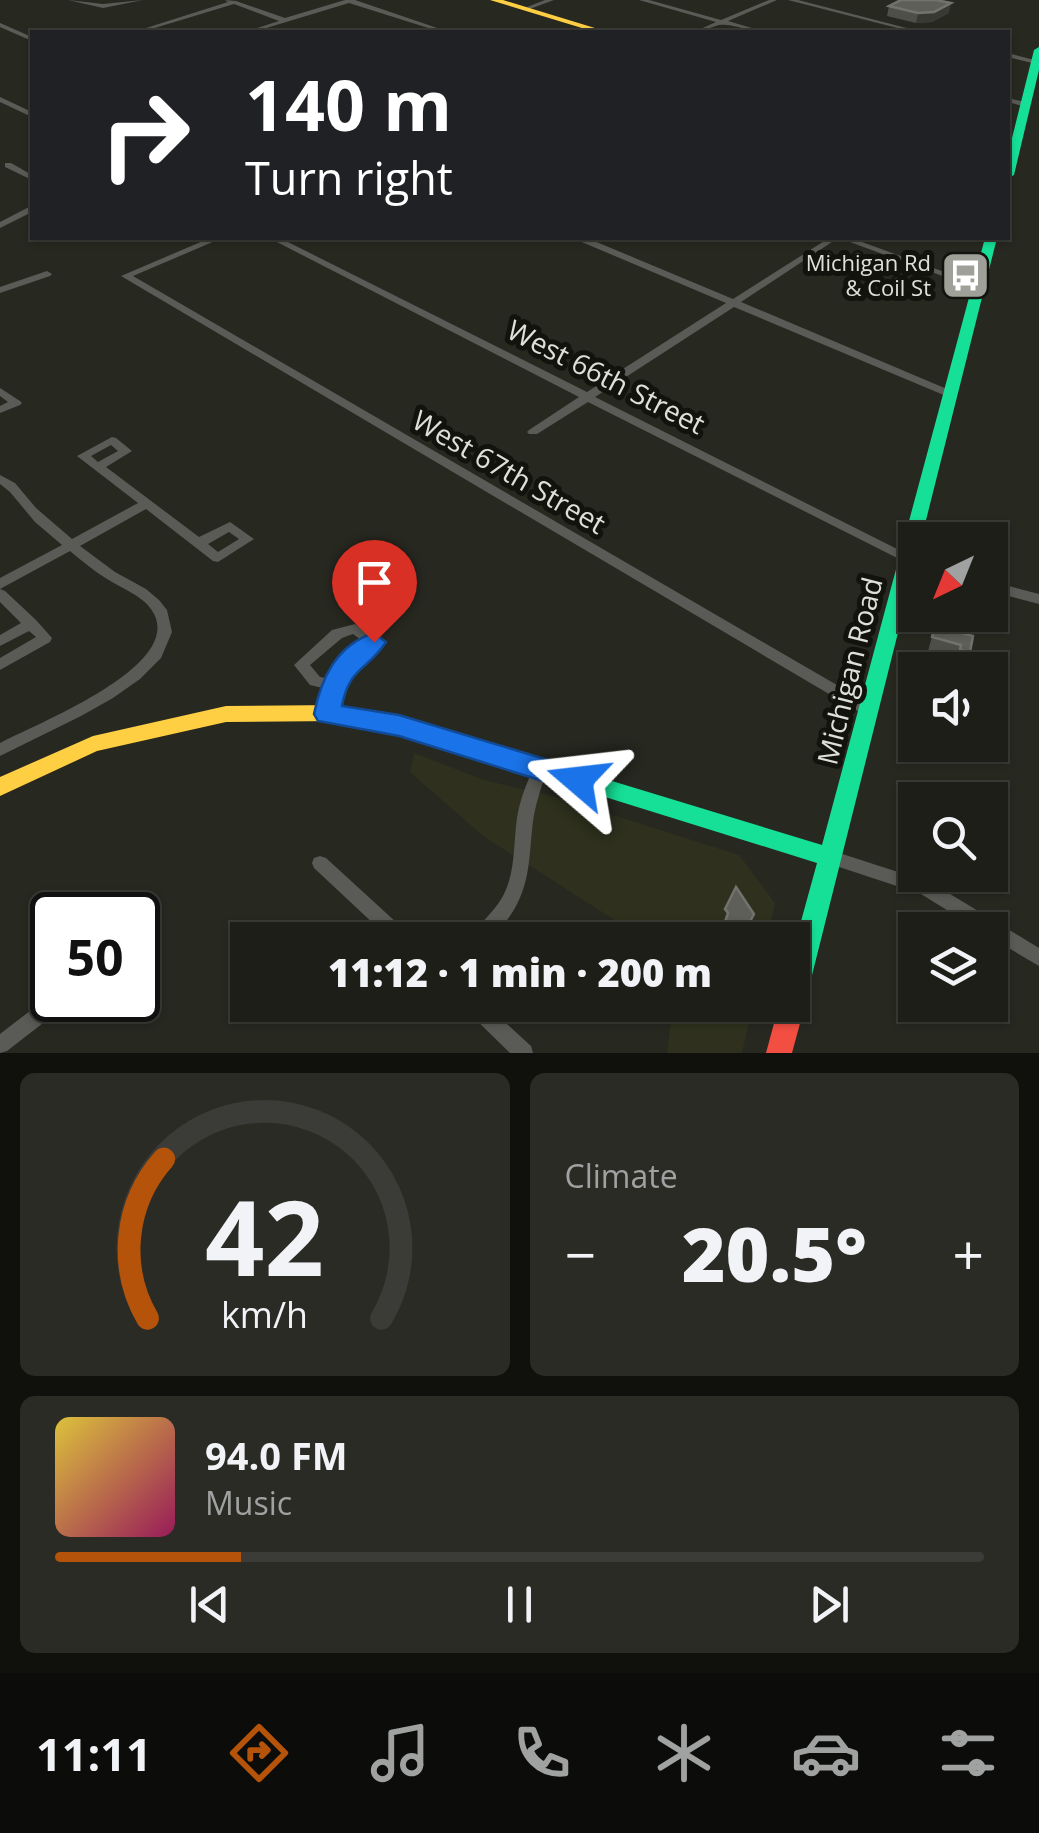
<!DOCTYPE html>
<html lang="en">
<head>
<meta charset="utf-8">
<style>
  body { margin:0; font-family:"Open Sans",sans-serif; background:#2a2b25; color:#f1f3f6; height:100vh; display:flex; flex-direction:column; font-size:38px; white-space:nowrap }
  * { box-sizing:border-box; margin:0 }
  p { font-size:32px; color:#a0a2a2 }
  .icon { flex:none; width:55px; height:55px; fill:none; stroke:currentColor; stroke-width:2; stroke-linecap:round; stroke-linejoin:round }
  .map { position:relative; height:1053px; overflow:hidden }
  .drawer { display:flex; flex-direction:column; gap:20px; padding:20px; background:#10100d; flex:1 }
  .drawer>* { flex:none }
  .top-card { position:absolute; left:30px; top:30px; width:980px; height:210px; border-radius:0px; box-shadow:0 2px 8px #0004,0 0 0 2px #3b3c37; background:#202124; color:#fff; overflow:hidden }
  .needle { width:65px; rotate:223deg }
  .fabs { position:absolute; left:898px; top:522px; display:grid; gap:20px }
  .fabs a { display:grid; place-items:center; width:110px; height:110px; border-radius:0px; background:#1d1e18; box-shadow:0 2px 8px #0004,0 0 0 2px #3b3c37; font-size:50px }
  .speed { position:absolute; left:30px; top:892px; display:flex; gap:20px; font-size:50px; font-weight:700; text-align:center }
  .speed>* { display:grid; place-content:center; width:130px; height:130px; border-radius:50%; background:#1d1e18; box-shadow:0 2px 8px #0004,0 0 0 2px #3b3c37; line-height:1 }
  .speed .limit { border:5px solid #111; border-radius:15px; background:#fff; color:#111 }
  .pin { position:absolute; display:grid; place-items:center; width:85px; height:85px; color:#fff; margin:-102px -42px; border-radius:50% 50% 50% 0; rotate:-45deg; box-shadow:0 0 10px #0007 }
  .pin .icon { rotate:45deg }
  .me { position:absolute; width:110px; margin:-55px; rotate:287deg; stroke-linejoin:round; filter:drop-shadow(0 0 8px #0008) }
  .turn { display:flex; align-items:center; gap:35px; height:210px; padding:0 50px; font-size:45px }
  .turn .icon { width:130px; height:130px; stroke-width:2.5 }
  .turn b { display:block; font-size:70px; line-height:85px }
  .big { font-size:75px; font-weight:800; line-height:1.1 }
  .drawer .tile { flex:1; display:flex; flex-direction:column; justify-content:center; gap:15px; min-width:0; padding:0 35px; border-radius:15px; background:#2a2b25 }
  .drawer .dial { align-items:center; gap:0 }
  .dial svg { height:260px; overflow:visible; fill:none; stroke:#3b3c37; stroke-width:7; stroke-linecap:round; text-anchor:middle }
  .dial text { fill:#f1f3f6; stroke:none }
  .song { display:flex; align-items:center; gap:30px }
  .cover { width:120px; height:120px; border-radius:15px; background:linear-gradient(135deg,hsl(50 70% 55%),hsl(330 70% 35%)) }
  .played { height:10px; border-radius:5px; background:linear-gradient(90deg,#b45309 20%,#3b3c37 20%) }
  .keys { display:flex; justify-content:space-around; direction:ltr }
  .heat { display:flex; justify-content:space-between; align-items:center; font-size:55px; direction:ltr }
  .drawer .tiles { flex:1; display:grid; gap:20px; grid-template-columns:1fr 1fr }
  .tile:last-child { grid-column:span 2 }
  .trip { position:absolute; left:230px; top:922px; width:580px; height:100px; border-radius:0px; background:#1d1e18; box-shadow:0 2px 8px #0004,0 0 0 2px #3b3c37; font-weight:800; line-height:100px; text-align:center }
  .dock { display:flex; height:160px; justify-content:space-around; align-items:center; background:#0c0c0a; color:#a0a2a2 }
  .dock .icon { width:70px; height:70px }
  .dock .active { color:#b45309 }
  .dock b { font-size:45px; color:#f1f3f6 }
  .map>svg:first-child { display:block }
</style>
</head>
<body>
<div class="map">
<svg width="1039" height="1053" viewBox="0 0 1039 1053">
  <rect width="100%" height="100%" fill="#272820"/>
  <path fill="#2f311e" d="M 414,753 L 484,780 L 556,797 L 739,855 L 775,903 L 767,940 L 646,940 L 483,836 L 410,772 Z
    M 673,1005 L 753,1005 L 742,1053 L 667,1053 Z"/>
  <g fill="none" stroke-linecap="round" stroke-linejoin="round">
    <path fill="#5a5b56" fill-rule="evenodd" d="M 68,0 L 103,4 L 143,0 L 103,8 Z
      M 225,0 L 236,1 L 285,18 L 345,0 L 355,0 L 449,32 L 441,32 L 349,3 L 253,32 L 245,32 L 279,21 L 234,4 L 148,30 L 143,29 L 228,2 Z
      M 545,0 L 554,0 L 527,10 L 522,9 Z
      M 639,0 L 649,0 L 721,20 L 769,0 L 777,0 L 728,21 L 762,31 L 763,32 C 749,32 733,23 719,25 C 710,27 704,32 694,32 L 716,22 Z
      M 788,0 L 798,0 L 922,32 L 913,32 Z
      M 0,23 L 32,37 L 32,41 L 0,27 Z
      M 1008,53 L 1038,61 L 1039,63 L 1036,64 L 1008,57 Z
      M 0,97 L 32,112 L 32,117 L 0,102 Z
      M 1008,98 L 1029,103 L 1030,105 L 1026,107 L 1008,102 Z
      M 5,163 L 11,163 L 32,175 L 32,180 L 5,167 Z
      M 29,207 L 32,207 L 32,212 L 0,228 L 0,222 Z
      M 210,238 L 222,238 L 133,276 L 873,706 L 875,710 L 873,714 L 868,716 L 863,714 L 121,276 Z
      M 269,238 L 280,238 L 587,392 L 726,303 L 577,240 L 576,238 L 587,238 L 733,299 L 829,238 L 838,238 L 741,302 L 954,392 L 955,394 L 954,396 L 946,396 L 734,307 L 595,397 L 915,558 L 915,567 L 588,402 L 537,434 L 529,434 L 527,432 L 529,430 L 579,397 Z
      M 839,238 L 851,238 L 983,286 L 978,289 L 975,288 Z
      M 47,271 L 52,274 L 50,276 L 0,293 L 0,287 Z
      M 0,388 L 20,401 L 22,403 L 20,405 L 0,413 L 0,406 L 8,402 L 0,396 Z
      M 112,437 L 116,438 L 132,451 L 106,467 L 199,537 L 230,522 L 254,539 L 218,562 L 213,561 L 146,509 L 80,546 L 115,572 L 146,589 L 159,600 L 167,610 L 172,632 L 161,658 L 140,679 L 113,698 L 81,716 L 0,756 L 0,743 C 35,724 191,664 151,609 C 141,595 121,588 107,579 C 94,571 82,561 70,551 L 0,589 L 0,578 L 62,545 L 35,522 L 10,492 L 0,484 L 0,475 L 15,483 L 36,508 L 72,539 L 138,503 L 77,456 ZM 111,445 L 118,451 L 98,462 L 91,456 ZM 229,532 L 239,539 L 218,552 L 208,544 Z
      M 990,581 L 1039,594 L 1039,604 L 990,591 Z
      M 0,589 L 5,591 L 36,620 L 52,638 L 50,642 L 0,670 L 0,658 L 36,637 L 29,631 L 0,646 L 0,635 L 21,623 L 0,602 Z
      M 355,624 L 379,638 L 381,642 L 347,677 L 340,691 L 332,718 L 327,720 L 322,718 L 320,714 L 327,689 L 310,685 L 294,665 L 332,630 ZM 353,634 L 364,642 L 343,662 L 331,679 L 320,677 L 310,665 L 342,638 Z
      M 540,763 L 545,765 L 548,769 C 542,784 537,799 534,815 C 529,844 532,874 518,902 C 511,917 501,928 490,940 L 469,940 C 482,918 501,909 509,881 C 515,861 514,839 517,818 C 520,799 527,782 535,765 Z
      M 830,850 L 932,883 L 1039,948 L 1039,966 L 990,937 L 990,930 L 979,930 L 921,894 L 824,862 L 822,857 L 824,852 Z
      M 320,856 L 326,858 L 409,934 L 412,940 L 391,940 L 314,868 L 312,863 L 314,858 Z
      M 52,994 L 52,1000 L 68,1000 L 65,1006 L 7,1051 L 0,1053 L 0,1034 Z
      M 464,1005 L 486,1005 L 531,1046 L 533,1053 L 510,1053 L 467,1011 Z"/>
    <path fill="#16e098" fill-rule="evenodd" d="M 1039,47 L 1039,70 L 1014,175 L 1008,178 L 1008,154 L 1034,50 Z
      M 985,238 L 997,238 L 921,540 L 915,540 L 915,565 L 805,1003 L 801,1012 L 792,1015 L 783,1012 L 780,1005 L 792,1005 L 792,954 L 817,863 L 589,792 L 581,789 L 578,783 L 581,777 L 589,774 L 822,845 Z"/>
    <path fill="#ffcf43" fill-rule="evenodd" d="M 490,0 L 503,0 L 608,32 L 595,32 Z
      M 337,705 L 421,724 L 589,774 L 597,777 L 600,783 L 597,789 L 589,792 L 421,740 L 337,721 L 226,722 L 97,751 L 0,796 L 0,777 L 93,736 L 226,706 Z"/>
    <path fill="#f24e42" fill-rule="evenodd" d="M 792,993 L 801,996 L 805,1005 L 792,1053 L 766,1053 L 779,1005 L 792,1005 Z"/>
  </g>
  <path fill="#4f4f49" d="M 889,6 L 949,13 L 932,22 L 916,23 L 887,16 Z
    M 935,626 L 973,636 L 964,666 L 956,664 L 956,659 L 928,651 Z"/>
  <path fill="#383932" d="M 951,3 L 949,13 L 932,22 L 916,23 L 918,13 Z
    M 754,914 L 752,924 L 743,940 L 743,934 Z"/>
  <path fill="#5e5f58" stroke="#72736c" stroke-width="2.5" d="M 901,0 L 936,0 L 951,3 L 934,12 L 918,13 L 889,6 Z
    M 935,626 L 973,636 L 970,652 L 960,650 L 961,645 L 932,637 Z
    M 736,887 L 754,914 L 743,934 L 743,940 L 719,940 L 728,913 L 725,909 Z"/>
  <path fill="#1a73e8" stroke="#114b97" stroke-width="2.5" d="M 374,633 L 386,642 C 368,670 349,667 342,706 L 399,715 L 588,772 L 592,780 L 588,789 L 578,792 L 399,736 L 318,721 L 314,714 C 321,679 336,645 374,633 Z"/>
  <defs>
    <symbol id="bus-square" viewBox="-11 -11 22 22"><rect x="-9" y="-9" width="18" height="18" rx="4" fill="#9fa097" stroke="#12130d"/><path d="M-5-6H5V4H4V6H2V4H-2V6H-4V4H-5ZM-3.5-4V0h7V-4ZM-3.5 1.2v1.5H-2V1.2ZM2 1.2v1.5H3.5V1.2Z" fill="#fff"/></symbol>
  </defs>
  <g fill-rule="evenodd">
    <use href="#bus-square" x="938" y="248" width="55" height="55"/>
  </g>
  <g text-anchor="middle" stroke-width="10" stroke-linejoin="round" paint-order="stroke">
    <g font-size="22" fill="#dfe0d7" stroke="#12130d" text-anchor="end">
      <text x="931" y="271">Michigan Rd<tspan x="931" dy="25">&amp; Coil St</tspan></text>
    </g>
    <g font-size="28" fill="#dfe0d7" stroke="#12130d">
      <text transform="translate(606 377) rotate(27)" y="10">West 66th Street</text>
      <text transform="translate(509 472) rotate(30)" y="10">West 67th Street</text>
      <text transform="translate(850 671) rotate(-76)" y="10">Michigan Road</text>
    </g>
  </g>
</svg>
<div class="fabs">
<a><svg class="needle" viewBox="-14 -14 28 28"><path d="M0-13l5 13h-10z" fill="#e53935"/><path d="M0 13l5-13h-10z" fill="#a0a2a2"/></svg></a>
<a><svg class="icon" aria-label="sound" viewBox="0 0 24 24"><path d="M4 9h4l5-4v14l-5-4H4zM17 9q2 3 0 6"/></svg></a>
<a><svg class="icon" aria-label="search" viewBox="0 0 24 24"><circle cx="10" cy="10" r="6"/><path d="M15 15l6 6"/></svg></a>
<a><svg class="icon" aria-label="layers" viewBox="0 0 24 24"><path d="M12 4l9 5-9 5-9-5zM3 14l9 5 9-5"/></svg></a>
</div>
<div class="speed"><div class="limit">50</div></div>
<div class="pin" style="left:374px;top:642px;background:#d93025"><svg class="icon" aria-label="arrive" viewBox="0 0 24 24"><path d="M6 21V4h12l-3 4 3 4H6"/></svg></div>
<svg class="me" style="left:578px;top:780px" viewBox="-20 -20 40 40"><path d="M0-17L14 15 0 8-14 15z" fill="#1a73e8" stroke="#fff" stroke-width="4"/></svg>
<div class="trip">11:12 · 1 min · 200 m</div>
<div class="top-card">
<div class="turn"><svg class="icon" aria-label="right" viewBox="0 0 24 24"><path d="M7 20v-9h11M14 6l5 5-5 5"/></svg><div><b>140 m</b>Turn right</div></div>
</div>
</div>
<section class="drawer">
<div class="tiles">
<div class="tile dial"><svg viewBox="0 0 100 80">
<path d="M14 69A42 42 0 1 1 86 69"/>
<path d="M14 69A42 42 0 0 1 19 20" stroke="#b45309"/>
<text x="50" y="56" font-size="32" font-weight="700">42</text>
<text x="50" y="72" font-size="11">km/h</text>
</svg></div>
<div class="tile"><p>Climate</p>
<div class="heat"><a>−</a><b class="big">20.5°</b><a>+</a></div>
</div>
<div class="tile">
<div class="song"><i class="cover"></i><div><b>94.0 FM</b><p>Music</p></div></div>
<div class="played"></div>
<div class="keys"><svg class="icon" aria-label="previous" viewBox="0 0 24 24"><path d="M18 5L8 12l10 7zM5 5v14"/></svg><svg class="icon" aria-label="pause" viewBox="0 0 24 24"><path d="M8 5v14M16 5v14"/></svg><svg class="icon" aria-label="next" viewBox="0 0 24 24"><path d="M6 5l10 7-10 7zM19 5v14"/></svg></div>
</div>
</div>
</section>
<nav class="dock">
<b>11:11</b>
<svg class="icon active" aria-label="directions" viewBox="0 0 24 24"><path d="M12 3l9 9-9 9-9-9zM9 14v-3h6M13 9l2 2-2 2"/></svg>
<svg class="icon" aria-label="music" viewBox="0 0 24 24"><path d="M9 18V5l10-2v13"/><circle cx="6" cy="18" r="3"/><circle cx="16" cy="16" r="3"/></svg>
<svg class="icon" aria-label="phone" viewBox="0 0 24 24"><path d="M5 4h4l2 5-3 2q2 4 5 5l2-3 5 2v4C11 20 4 13 5 4z"/></svg>
<svg class="icon" aria-label="climate" viewBox="0 0 24 24"><path d="M12 3v18M4 7l16 10M4 17L20 7"/></svg>
<svg class="icon" aria-label="car" viewBox="0 0 24 24"><path d="M5 17H2v-5l4-1 3-4h7l3 4 3 1v5h-3M9 17h6M6 11h13"/><circle cx="7" cy="17" r="2"/><circle cx="17" cy="17" r="2"/></svg>
<svg class="icon" aria-label="filters" viewBox="0 0 24 24"><path d="M4 7h16M4 17h16"/><circle cx="9" cy="7" r="2"/><circle cx="15" cy="17" r="2"/></svg>
</nav>
</body>
</html>
